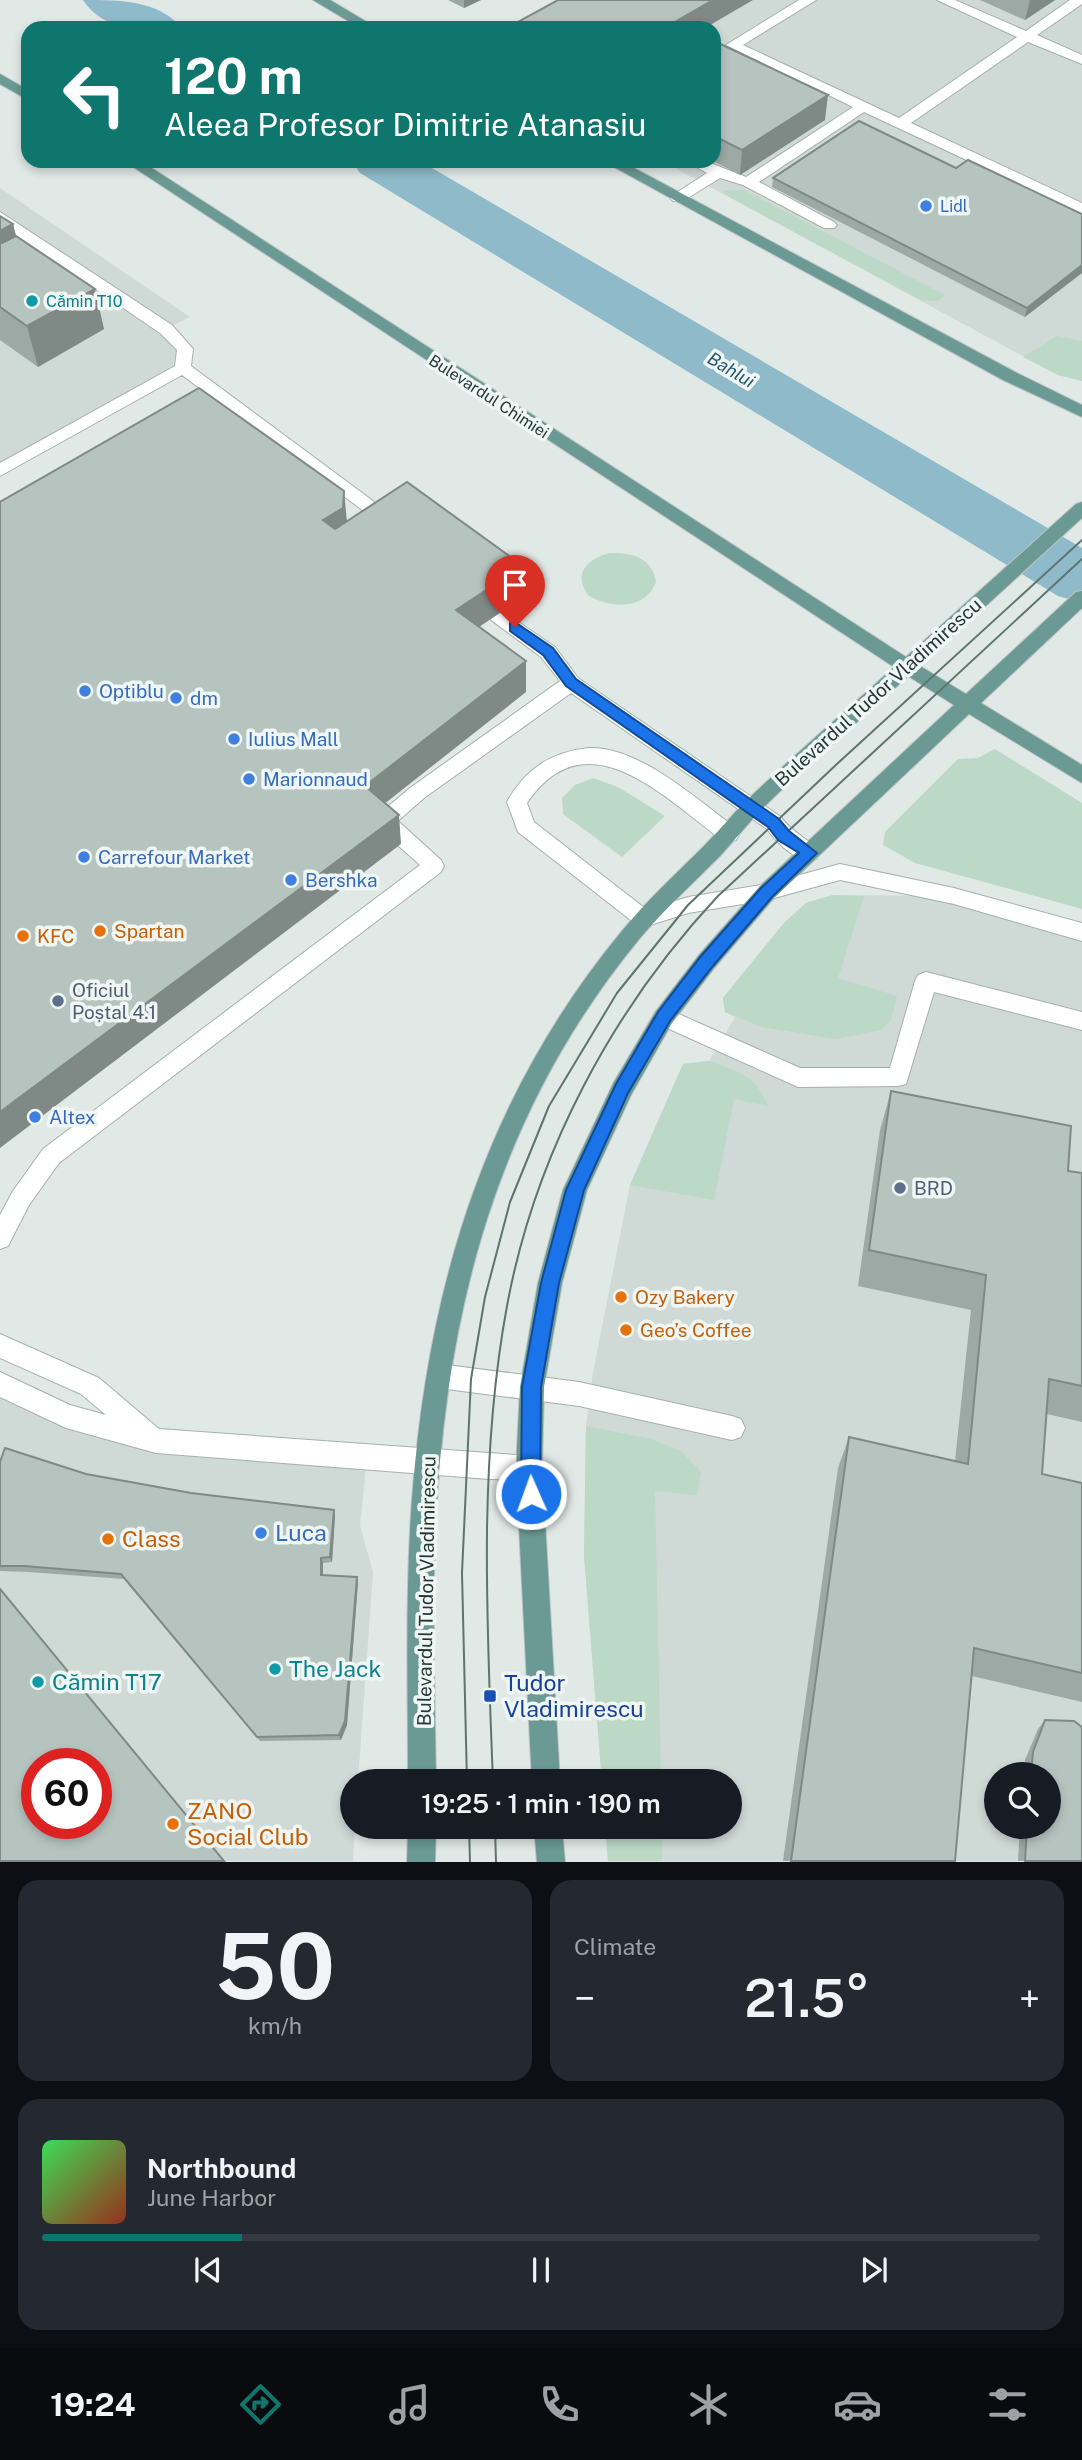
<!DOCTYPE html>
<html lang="en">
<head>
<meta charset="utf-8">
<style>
  body { margin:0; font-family:"Public Sans",sans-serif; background:#242831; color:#f1f3f6; height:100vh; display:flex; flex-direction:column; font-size:26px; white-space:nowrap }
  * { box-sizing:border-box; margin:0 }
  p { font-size:23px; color:#9ea1a6 }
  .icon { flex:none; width:38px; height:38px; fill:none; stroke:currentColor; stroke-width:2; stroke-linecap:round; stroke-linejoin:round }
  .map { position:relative; height:1862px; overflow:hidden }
  .panel { display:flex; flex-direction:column; gap:18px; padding:18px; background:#0d0f14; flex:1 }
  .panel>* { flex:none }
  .banner { position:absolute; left:21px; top:21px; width:700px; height:147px; border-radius:21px; box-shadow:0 4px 10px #0003; background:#0f766e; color:#fff; overflow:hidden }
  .controls { position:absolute; left:984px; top:1762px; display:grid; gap:14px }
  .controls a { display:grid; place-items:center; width:77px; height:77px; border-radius:50%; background:#171b24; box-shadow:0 4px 10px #0003; font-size:35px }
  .speed { position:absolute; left:21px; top:1748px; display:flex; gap:14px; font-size:35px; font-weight:700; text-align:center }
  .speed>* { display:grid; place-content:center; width:91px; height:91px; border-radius:50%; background:#171b24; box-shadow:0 4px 10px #0003; line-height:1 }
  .speed .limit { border:10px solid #d22; background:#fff; color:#111 }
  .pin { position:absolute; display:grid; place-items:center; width:60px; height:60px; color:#fff; margin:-72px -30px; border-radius:50% 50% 50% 0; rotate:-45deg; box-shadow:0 0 7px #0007 }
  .pin .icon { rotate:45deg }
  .me { position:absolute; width:77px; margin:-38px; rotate:358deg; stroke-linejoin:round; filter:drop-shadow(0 0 5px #0008) }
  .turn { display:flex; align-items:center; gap:24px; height:147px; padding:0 28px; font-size:32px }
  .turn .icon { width:91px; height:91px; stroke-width:2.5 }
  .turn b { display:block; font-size:49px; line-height:60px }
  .big { font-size:52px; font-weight:600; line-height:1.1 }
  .panel .tile { flex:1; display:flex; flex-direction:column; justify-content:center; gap:10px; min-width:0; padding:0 24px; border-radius:21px; background:#242831 }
  .panel .dial { align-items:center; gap:0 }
  .dial b { font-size:91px; line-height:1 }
  .song { display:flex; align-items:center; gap:21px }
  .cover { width:84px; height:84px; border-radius:10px; background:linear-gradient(135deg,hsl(130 70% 55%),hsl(10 70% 35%)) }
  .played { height:7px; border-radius:4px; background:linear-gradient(90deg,#0f766e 20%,#363941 20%) }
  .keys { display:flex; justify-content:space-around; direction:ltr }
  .heat { display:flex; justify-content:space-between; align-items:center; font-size:38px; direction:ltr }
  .panel .tiles { flex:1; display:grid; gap:18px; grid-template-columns:1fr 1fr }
  .tile:last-child { grid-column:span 2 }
  .trip { position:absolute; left:340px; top:1769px; width:402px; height:70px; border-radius:35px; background:#171b24; box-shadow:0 4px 10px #0003; font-weight:600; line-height:70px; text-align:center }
  .menu { display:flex; height:112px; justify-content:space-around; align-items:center; background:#090b0e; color:#9ea1a6 }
  .menu .icon { width:49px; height:49px }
  .menu .current { color:#0f766e }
  .menu b { font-size:32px; color:#f1f3f6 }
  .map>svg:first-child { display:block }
</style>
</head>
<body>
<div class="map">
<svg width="1082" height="1862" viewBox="0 0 1082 1862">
  <rect width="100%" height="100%" fill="#e0e9e6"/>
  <path fill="#cfd9d5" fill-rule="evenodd" d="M 582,0 L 1082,0 L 1082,381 L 1058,375 L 662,161 L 714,161 L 714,28 L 532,28 Z
    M 0,188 L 190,317 L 166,329 L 185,349 L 183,368 L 0,470 Z
    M 833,895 L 954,896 L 1082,932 L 1082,1861 L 608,1861 L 605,1827 L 730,1827 L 730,1782 L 602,1782 L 584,1555 L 586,1426 L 593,1372 L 630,1185 L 683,1064 L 709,1061 L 735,1017 L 725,1012 L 723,998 L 784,923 L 806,903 ZM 996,1774 L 1048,1774 L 1048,1827 L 996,1827 Z
    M 0,1384 L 156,1441 L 367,1457 L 360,1526 L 373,1572 L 358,1781 L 352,1782 L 352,1827 L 355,1827 L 353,1861 L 0,1861 ZM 37,1764 L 96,1764 L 96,1824 L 37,1824 Z"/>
  <path fill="#bcd8c6" d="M 744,190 L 945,295 L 938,301 L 921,300 L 724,194 L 724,191 Z
    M 1057,336 L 1082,341 L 1082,381 L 1058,375 L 1023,357 Z
    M 610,553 C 631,552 653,558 656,582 C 645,611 611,608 589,596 C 572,574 587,559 610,553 Z
    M 995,749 L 1082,803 L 1082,909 L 915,863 L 883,845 L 885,832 L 958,759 L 978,758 Z
    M 593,778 L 618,787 L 665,816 L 622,857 L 563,814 L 562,798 L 575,785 Z
    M 833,895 L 864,896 L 838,978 L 897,996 L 891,1020 L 881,1030 L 836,1039 L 762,1027 L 725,1012 L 723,998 L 784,923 L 806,903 Z
    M 709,1061 C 738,1072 756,1075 768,1106 L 734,1099 L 714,1200 L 630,1185 L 683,1064 Z
    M 586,1426 L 651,1439 L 682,1452 L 701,1472 L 697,1495 L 655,1491 L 661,1781 L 602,1781 L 584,1555 Z
    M 605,1827 L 662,1827 L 662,1861 L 608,1861 Z"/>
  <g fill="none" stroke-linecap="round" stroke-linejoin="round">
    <path fill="#8ebac9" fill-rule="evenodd" d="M 83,0 C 120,0 158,0 182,28 C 144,28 107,35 83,0 Z
      M 352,161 L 420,161 L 1082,548 L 1082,603 L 1058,596 L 360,173 Z"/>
    <defs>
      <path id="minor" d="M 799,0 L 816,0 L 743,45 L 899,118 L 1017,37 L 937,0 L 955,0 L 1026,31 L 1070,0 L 1082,0 L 1082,4 L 1037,35 L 1082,55 L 1082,64 L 1028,42 L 911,123 L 1082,203 L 1082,214 L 864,112 L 759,182 L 834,222 L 837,225 L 834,228 L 824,228 L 743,185 L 720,178 L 683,201 L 673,201 L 670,198 L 673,195 L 707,173 L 686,161 L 705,161 L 746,177 L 853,107 L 726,45 Z
        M 0,212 L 172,325 L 193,349 L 191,366 L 373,501 L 395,529 L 392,533 L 380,533 L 361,509 L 182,375 L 0,476 L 0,463 L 175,366 L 177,350 L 160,333 L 0,224 Z
        M 498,608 L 555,647 L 578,678 L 781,817 C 792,833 813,841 819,853 L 816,859 C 798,865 776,842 767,829 L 571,693 L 424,798 L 398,821 L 441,860 L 444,866 L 441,872 L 59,1163 L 29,1205 L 8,1246 L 0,1249 L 0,1215 L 13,1191 L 43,1149 L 420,865 L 383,832 L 373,831 L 370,825 L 373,819 L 410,788 L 560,681 L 541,657 L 491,620 L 489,615 L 491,610 Z
        M 589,748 C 639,746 697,800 736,828 L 739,834 L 736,840 L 729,842 L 722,840 C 664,797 586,715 527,803 L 534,822 L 647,910 L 688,897 L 767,884 L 840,864 L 954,888 L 1082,923 L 1082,941 L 954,904 L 840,880 L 767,900 L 688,913 L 644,927 L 637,925 L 518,832 L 507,802 C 525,769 551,752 589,748 Z
        M 926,972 L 1082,1012 L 1082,1030 L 934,992 L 906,1084 L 898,1086 L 798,1087 L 656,1023 L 653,1017 L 656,1011 L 664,1008 L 672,1011 L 800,1068 L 890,1068 L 915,981 L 918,975 Z
        M 0,1334 L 99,1378 L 159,1429 L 529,1456 L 538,1459 L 542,1468 L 538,1477 L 529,1480 L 489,1479 L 156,1453 L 66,1428 L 0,1397 L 0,1372 L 70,1405 L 106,1415 L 81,1394 L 0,1358 Z
        M 439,1364 L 579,1382 L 732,1416 L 741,1419 L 745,1428 L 741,1437 L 732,1440 L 579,1406 L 439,1388 L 430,1384 L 427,1376 L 430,1368 Z"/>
      <path id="major" d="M 313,0 L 330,0 L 377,28 L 360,28 Z
        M 0,74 L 28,90 L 28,100 L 0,84 Z
        M 124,161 L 141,161 L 906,657 L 1076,504 L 1082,502 L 1082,518 L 920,666 L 966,694 L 1076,592 L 1082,591 L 1082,608 L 981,703 L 1082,765 L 1082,783 L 969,714 L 774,898 L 715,967 L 672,1023 L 631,1095 L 587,1190 L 562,1283 L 544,1387 L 542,1468 L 560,1782 L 532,1782 L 516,1468 L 520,1387 L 538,1283 L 563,1190 L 614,1082 L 656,1011 L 699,955 L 760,886 L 954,705 L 908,676 C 859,722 805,765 758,813 C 745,827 733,842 720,856 C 693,883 665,909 640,938 C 495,1114 444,1315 435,1540 C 432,1620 435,1701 436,1782 L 408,1782 C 408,1687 405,1593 412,1499 C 428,1286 485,1097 622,931 C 646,901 675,875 702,848 C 717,833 731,816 746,801 C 794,755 845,712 894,667 Z
        M 603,161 L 621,161 L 1015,372 L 1082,405 L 1082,417 L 1003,380 Z
        M 408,1827 L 436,1827 L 435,1862 L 407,1862 Z
        M 534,1827 L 562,1827 L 565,1862 L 537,1862 Z"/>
    </defs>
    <use href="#minor" stroke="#a4b0ad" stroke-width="2"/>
    <use href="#major" stroke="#bdc3c2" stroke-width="2"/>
    <use href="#minor" fill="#fff" fill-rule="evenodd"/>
    <use href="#major" fill="#6a9a93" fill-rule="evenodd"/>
    <path stroke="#5d7470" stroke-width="2" d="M 467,1782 L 462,1573 L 471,1379 L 485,1297 L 510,1202 L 549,1106 L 617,993 L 688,905 L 838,763 L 1082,540
      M 493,1782 C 487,1624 478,1462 507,1306 C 535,1154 613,1008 718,896 L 1082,559
      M 469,1827 L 470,1862
      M 495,1827 L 496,1862"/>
  </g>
  <path fill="#9da9a5" d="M 448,0 L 481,0 L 464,8 Z
    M 980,0 L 1055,0 L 1025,20 Z
    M 714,41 L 825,120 L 740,175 L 713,161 L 714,161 Z
    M 956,168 L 1082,214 L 1025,317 L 772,187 L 773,178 Z
    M 0,216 L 13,224 L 16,236 L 104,329 L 38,367 L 0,340 Z
    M 891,1091 L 1068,1171 L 1082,1173 L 1082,1422 L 1047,1414 L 1042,1474 L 1082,1483 L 1082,1702 L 972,1676 L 955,1861 L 783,1861 L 838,1468 L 849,1437 L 955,1461 L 971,1310 L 858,1286 L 880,1130 Z
    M 0,1462 L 86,1474 L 191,1493 L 334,1510 L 335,1516 L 332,1562 L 323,1563 L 323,1575 L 358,1582 L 347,1725 L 341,1740 L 260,1741 L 124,1579 L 28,1572 L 0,1571 Z
    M 1045,1720 L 1082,1861 L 1018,1861 L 1020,1827 L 1048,1827 L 1048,1774 L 1024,1774 L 1025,1760 L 1038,1729 Z"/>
  <path fill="#7f8986" d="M 464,0 L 481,0 L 464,8 Z
    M 713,0 L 753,0 L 705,28 L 675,28 L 675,22 Z
    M 1030,0 L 1055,0 L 1025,20 Z
    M 828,95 L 825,120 L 740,175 L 742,150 Z
    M 13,224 L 23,264 L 0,267 L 0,231 Z
    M 1082,265 L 1082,273 L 1025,317 L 1027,308 Z
    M 95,289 L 104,329 L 38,367 L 27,326 Z
    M 344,491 L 347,522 L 346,539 L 323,520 Z
    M 523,566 L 524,597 L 458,641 L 456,610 Z
    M 526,661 L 526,692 L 369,816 L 365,786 Z
    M 399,815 L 401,844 L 0,1148 L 0,1112 Z
    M 334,1510 L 335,1516 L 332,1562 L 330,1557 Z
    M 321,1558 L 323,1563 L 323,1581 L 321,1575 Z
    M 357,1577 L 358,1582 L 347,1725 L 341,1740 L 339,1735 Z"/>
  <path fill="#b6c4c0" stroke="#7f8986" stroke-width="2" fill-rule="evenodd" d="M 558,0 L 713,0 L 675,22 L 687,28 L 507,28 Z
    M 714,41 L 828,95 L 742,150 L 714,136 Z
    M 859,121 L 956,168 L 968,160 L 1082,214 L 1082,265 L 1027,308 L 773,178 Z
    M 0,216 L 13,224 L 0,231 Z
    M 16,236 L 95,289 L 27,326 L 0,307 L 0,241 L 2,243 Z
    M 199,388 L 344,491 L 343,508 L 323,520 L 335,529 L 407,482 L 523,566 L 456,610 L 526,661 L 365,786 L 399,815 L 0,1112 L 0,502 Z
    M 891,1091 L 1071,1126 L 1068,1171 L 1082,1173 L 1082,1386 L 1049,1379 L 1042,1474 L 1082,1483 L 1082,1673 L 974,1648 L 955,1861 L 791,1861 L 849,1437 L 968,1464 L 986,1275 L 869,1250 Z
    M 5,1448 L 86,1474 L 191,1493 L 334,1510 L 330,1557 L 321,1558 L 321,1575 L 357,1577 L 345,1721 L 339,1735 L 257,1737 L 121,1574 L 24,1566 L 0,1566 L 0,1462 Z
    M 0,1589 L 224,1861 L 0,1861 ZM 37,1764 L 96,1764 L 96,1824 L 37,1824 Z
    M 1045,1720 L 1074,1721 L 1082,1727 L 1082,1861 L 1025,1861 L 1027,1827 L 1048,1827 L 1048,1774 L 1031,1774 L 1033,1752 Z"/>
  <path fill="#1a73e8" stroke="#114b97" stroke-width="2" d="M 515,622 L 553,648 L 576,679 L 779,819 L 789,831 L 817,853 L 772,897 L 713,966 L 670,1021 L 628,1093 L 584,1190 L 559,1283 L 541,1387 L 540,1494 L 538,1501 L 531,1504 L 524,1501 L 521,1494 L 522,1387 L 541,1283 L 566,1190 L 616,1084 L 658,1012 L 701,956 L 761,888 L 799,853 L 778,840 L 768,827 L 566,686 L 543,655 L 510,631 L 510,623 Z"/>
  <g fill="#3f7fe0" stroke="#f0f6f4" stroke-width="2.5">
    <circle cx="926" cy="206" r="7"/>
    <circle cx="85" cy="691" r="7"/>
    <circle cx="176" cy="698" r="7"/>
    <circle cx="234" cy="739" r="7"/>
    <circle cx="249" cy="779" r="7"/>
    <circle cx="84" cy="857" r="7"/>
    <circle cx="291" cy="880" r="7"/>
    <circle cx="35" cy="1117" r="7"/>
    <circle cx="261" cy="1533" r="7"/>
  </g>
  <g fill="#0f9aa8" stroke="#f0f6f4" stroke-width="2.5">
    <circle cx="32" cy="301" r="7"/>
    <circle cx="275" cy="1669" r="7"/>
    <circle cx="38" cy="1682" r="7"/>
  </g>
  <g fill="#e8710a" stroke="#f0f6f4" stroke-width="2.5">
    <circle cx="100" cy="931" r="7"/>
    <circle cx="23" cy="936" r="7"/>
    <circle cx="621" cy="1297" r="7"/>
    <circle cx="626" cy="1330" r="7"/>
    <circle cx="108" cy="1539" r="7"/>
    <circle cx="173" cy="1824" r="7"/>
  </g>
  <g fill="#5c6f8a" stroke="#f0f6f4" stroke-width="2.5">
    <circle cx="58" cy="1001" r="7"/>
    <circle cx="900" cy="1188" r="7"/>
  </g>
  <rect fill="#1a4fb4" stroke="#f0f6f4" stroke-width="2.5" x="483" y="1689" width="14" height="14" rx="3.5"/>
  <g text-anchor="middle" stroke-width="7" stroke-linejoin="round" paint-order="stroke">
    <g font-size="16" fill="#366cbe" stroke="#f0f6f4" text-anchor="start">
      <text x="940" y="212">Lidl</text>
    </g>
    <g font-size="16" fill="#0d838f" stroke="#f0f6f4" text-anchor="start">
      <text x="46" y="307">Cămin T10</text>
    </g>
    <g font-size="16" fill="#233834" stroke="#f0f6f4">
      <text transform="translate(489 396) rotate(33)" y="6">Bulevardul Chimiei</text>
    </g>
    <g font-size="18" font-style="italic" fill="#24596d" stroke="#f0f6f4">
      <text transform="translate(731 370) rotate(31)" y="6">Bahlui</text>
    </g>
    <g font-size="19" fill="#366cbe" stroke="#f0f6f4" text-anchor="start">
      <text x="99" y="698">Optiblu</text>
      <text x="190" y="705">dm</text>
      <text x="248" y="746">Iulius Mall</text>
      <text x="263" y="786">Marionnaud</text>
      <text x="98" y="864">Carrefour Market</text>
      <text x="305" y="887">Bershka</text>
      <text x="49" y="1124">Altex</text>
    </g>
    <g font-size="19" fill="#233834" stroke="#f0f6f4">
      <text transform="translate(878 692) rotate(-42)" y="7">Bulevardul Tudor Vladimirescu</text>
      <text transform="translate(426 1591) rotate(-89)" y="7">Bulevardul Tudor Vladimirescu</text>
    </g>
    <g font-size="19" fill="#c56008" stroke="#f0f6f4" text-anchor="start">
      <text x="114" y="938">Spartan</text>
      <text x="37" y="943">KFC</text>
      <text x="635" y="1304">Ozy Bakery</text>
      <text x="640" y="1337">Geo’s Coffee</text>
    </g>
    <g font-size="19" fill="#4e5e75" stroke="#f0f6f4" text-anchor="start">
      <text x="72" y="997">Oficiul<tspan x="72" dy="22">Poștal 4.1</tspan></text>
      <text x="914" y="1195">BRD</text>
    </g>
    <g font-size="23" fill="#366cbe" stroke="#f0f6f4" text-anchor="start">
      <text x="275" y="1541">Luca</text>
    </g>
    <g font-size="23" fill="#c56008" stroke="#f0f6f4" text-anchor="start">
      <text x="122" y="1547">Class</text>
      <text x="187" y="1819">ZANO<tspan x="187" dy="26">Social Club</tspan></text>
    </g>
    <g font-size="23" fill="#0d838f" stroke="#f0f6f4" text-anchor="start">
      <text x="289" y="1677">The Jack</text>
      <text x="52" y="1690">Cămin T17</text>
    </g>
    <g font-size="23" fill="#164399" stroke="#f0f6f4" text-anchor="start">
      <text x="504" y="1691">Tudor<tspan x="504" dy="26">Vladimirescu</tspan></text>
    </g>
  </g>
</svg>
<div class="controls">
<a><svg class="icon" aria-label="search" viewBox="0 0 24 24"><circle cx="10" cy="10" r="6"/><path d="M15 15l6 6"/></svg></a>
</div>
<div class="speed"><div class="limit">60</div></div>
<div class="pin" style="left:515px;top:627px;background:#d93025"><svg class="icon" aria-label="arrive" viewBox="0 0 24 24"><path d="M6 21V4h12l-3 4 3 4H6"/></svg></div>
<svg class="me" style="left:531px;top:1494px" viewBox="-20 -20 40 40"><circle r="17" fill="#1a73e8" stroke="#fff" stroke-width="3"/><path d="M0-11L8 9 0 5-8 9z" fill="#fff"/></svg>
<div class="trip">19:25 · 1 min · 190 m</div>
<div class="banner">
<div class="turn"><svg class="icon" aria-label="left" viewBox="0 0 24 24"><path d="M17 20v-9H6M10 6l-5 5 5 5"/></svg><div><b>120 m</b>Aleea Profesor Dimitrie Atanasiu</div></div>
</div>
</div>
<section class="panel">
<div class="tiles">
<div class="tile dial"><b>50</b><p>km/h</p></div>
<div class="tile"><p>Climate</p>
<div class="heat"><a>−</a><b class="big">21.5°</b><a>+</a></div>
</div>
<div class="tile">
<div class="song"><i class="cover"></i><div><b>Northbound</b><p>June Harbor</p></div></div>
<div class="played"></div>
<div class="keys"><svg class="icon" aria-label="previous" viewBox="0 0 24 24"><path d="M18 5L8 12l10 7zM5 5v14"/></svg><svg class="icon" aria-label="pause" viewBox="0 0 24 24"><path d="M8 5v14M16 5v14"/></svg><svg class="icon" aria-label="next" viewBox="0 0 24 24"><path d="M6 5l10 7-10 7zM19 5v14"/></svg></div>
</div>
</div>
</section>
<nav class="menu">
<b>19:24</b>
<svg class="icon current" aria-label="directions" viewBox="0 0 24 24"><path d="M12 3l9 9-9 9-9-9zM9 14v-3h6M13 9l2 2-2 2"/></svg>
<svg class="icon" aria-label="music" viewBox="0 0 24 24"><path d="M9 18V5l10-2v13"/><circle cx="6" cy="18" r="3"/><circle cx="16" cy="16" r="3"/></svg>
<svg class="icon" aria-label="phone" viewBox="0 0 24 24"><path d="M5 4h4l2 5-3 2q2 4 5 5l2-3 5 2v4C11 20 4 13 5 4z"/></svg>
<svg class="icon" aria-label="climate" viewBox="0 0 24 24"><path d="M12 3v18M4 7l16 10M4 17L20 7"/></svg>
<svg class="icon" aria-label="car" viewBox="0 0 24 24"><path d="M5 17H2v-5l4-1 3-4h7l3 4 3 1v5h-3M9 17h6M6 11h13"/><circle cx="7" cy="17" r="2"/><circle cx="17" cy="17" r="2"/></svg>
<svg class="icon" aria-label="filters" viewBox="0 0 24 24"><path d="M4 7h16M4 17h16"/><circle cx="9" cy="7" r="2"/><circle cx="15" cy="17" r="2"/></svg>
</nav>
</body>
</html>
